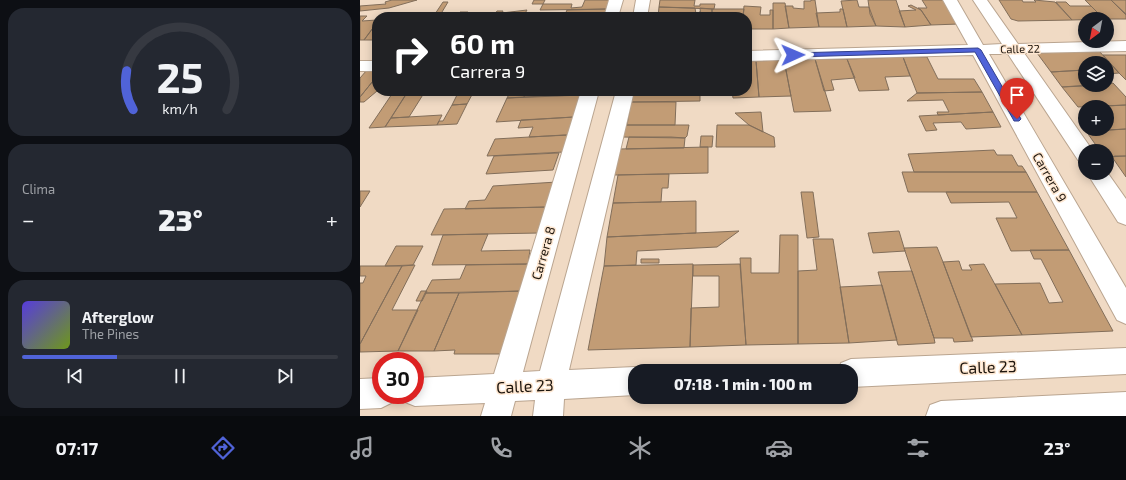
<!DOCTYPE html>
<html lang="es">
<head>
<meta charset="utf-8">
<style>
  body { margin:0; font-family:"Exo 2",sans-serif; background:#242831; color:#f1f3f6; height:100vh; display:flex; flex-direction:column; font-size:15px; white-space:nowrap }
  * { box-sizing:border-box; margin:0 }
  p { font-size:13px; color:#9ea1a6 }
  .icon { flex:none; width:22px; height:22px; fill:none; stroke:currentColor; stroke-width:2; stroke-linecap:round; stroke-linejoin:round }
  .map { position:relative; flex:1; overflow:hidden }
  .drawer { display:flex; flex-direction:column; gap:8px; padding:8px; background:#0d0f14; width:360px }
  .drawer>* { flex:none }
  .top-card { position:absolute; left:12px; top:12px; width:380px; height:84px; border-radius:16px; box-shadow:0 2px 10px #0003; background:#202124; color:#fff; overflow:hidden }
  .needle { width:26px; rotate:212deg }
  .tools { position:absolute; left:718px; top:12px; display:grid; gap:8px }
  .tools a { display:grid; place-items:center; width:36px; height:36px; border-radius:50%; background:#171b24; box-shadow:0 2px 10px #0003; font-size:20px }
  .speed { position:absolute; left:12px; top:352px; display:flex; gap:8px; font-size:20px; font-weight:700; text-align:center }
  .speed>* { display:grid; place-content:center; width:52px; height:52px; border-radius:50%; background:#171b24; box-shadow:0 2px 10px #0003; line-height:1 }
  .speed .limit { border:6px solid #d22; background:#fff; color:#111 }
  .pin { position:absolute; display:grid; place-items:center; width:34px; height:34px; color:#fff; margin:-41px -17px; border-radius:50% 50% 50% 0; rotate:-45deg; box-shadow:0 0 4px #0007 }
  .pin .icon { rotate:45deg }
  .me { position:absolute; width:44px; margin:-22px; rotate:89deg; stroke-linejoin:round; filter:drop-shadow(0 0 3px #0008) }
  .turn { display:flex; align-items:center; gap:14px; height:84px; padding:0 12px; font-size:18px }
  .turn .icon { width:52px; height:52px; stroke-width:2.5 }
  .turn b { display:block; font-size:28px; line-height:34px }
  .big { font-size:30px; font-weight:800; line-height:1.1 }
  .drawer .tile { flex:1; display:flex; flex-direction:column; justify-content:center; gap:6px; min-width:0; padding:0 14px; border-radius:16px; background:#242831 }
  .drawer .dial { align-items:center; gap:0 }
  .dial svg { height:104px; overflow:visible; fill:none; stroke:#363941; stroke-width:7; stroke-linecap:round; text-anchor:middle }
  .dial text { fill:#f1f3f6; stroke:none }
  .song { display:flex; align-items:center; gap:12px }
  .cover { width:48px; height:48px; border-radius:6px; background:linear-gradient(135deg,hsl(250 70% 55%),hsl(80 70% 35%)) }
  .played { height:4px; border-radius:2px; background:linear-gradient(90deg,#5063d8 30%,#363941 30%) }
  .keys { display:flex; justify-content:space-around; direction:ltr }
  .heat { display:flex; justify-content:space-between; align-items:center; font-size:22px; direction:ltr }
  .trip { position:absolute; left:268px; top:364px; width:230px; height:40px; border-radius:16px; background:#171b24; box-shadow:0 2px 10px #0003; font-weight:800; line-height:40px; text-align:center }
  .tab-bar { display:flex; height:64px; justify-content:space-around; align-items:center; background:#090b0e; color:#9ea1a6 }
  .tab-bar .icon { width:28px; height:28px }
  .tab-bar .active { color:#5063d8 }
  .tab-bar b { font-size:18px; color:#f1f3f6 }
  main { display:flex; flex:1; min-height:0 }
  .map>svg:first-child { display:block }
</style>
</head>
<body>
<main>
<section class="drawer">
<div class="tile dial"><svg viewBox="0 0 100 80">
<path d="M14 69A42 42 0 1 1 86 69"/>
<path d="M14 69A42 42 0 0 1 9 39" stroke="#5063d8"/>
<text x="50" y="56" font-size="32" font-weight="700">25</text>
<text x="50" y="72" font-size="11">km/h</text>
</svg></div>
<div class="tile"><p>Clima</p>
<div class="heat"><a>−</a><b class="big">23°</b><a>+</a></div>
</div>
<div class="tile">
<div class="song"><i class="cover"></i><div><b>Afterglow</b><p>The Pines</p></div></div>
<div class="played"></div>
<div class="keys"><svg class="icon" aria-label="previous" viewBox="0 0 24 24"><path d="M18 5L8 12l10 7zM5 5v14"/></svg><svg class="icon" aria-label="pause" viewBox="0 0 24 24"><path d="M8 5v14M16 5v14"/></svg><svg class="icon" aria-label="next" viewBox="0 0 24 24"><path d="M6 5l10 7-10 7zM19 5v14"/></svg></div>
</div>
</section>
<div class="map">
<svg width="766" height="416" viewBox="0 0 766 416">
  <rect width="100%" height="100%" fill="#f0dac4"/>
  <path fill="#c29c75" stroke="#826e5a" d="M 32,0 L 57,0 L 29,8 L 0,11 L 0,6 L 26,4 L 25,2 Z
    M 174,0 L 185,0 L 183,4 L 172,4 Z
    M 225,0 L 250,0 L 247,9 L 180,10 L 183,4 L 212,4 L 211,8 L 222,7 Z
    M 300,0 L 335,0 L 334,6 L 340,6 L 340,4 L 355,4 L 354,9 L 299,7 Z
    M 451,0 L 455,0 L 459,27 L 429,28 L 425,6 L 433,6 L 433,8 L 444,9 L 444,1 L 451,1 Z
    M 497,0 L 499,7 L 509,7 L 516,26 L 487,27 L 481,1 Z
    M 508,0 L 536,0 L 545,27 L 516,26 L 510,14 Z
    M 562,0 L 584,0 L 599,24 L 571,25 L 561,10 L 558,8 L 567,8 Z
    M 639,0 L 662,0 L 663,2 L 676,2 L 674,0 L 695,2 L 712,20 L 658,21 L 651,19 Z
    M 725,0 L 751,0 L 766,15 L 766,19 L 744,19 Z
    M 751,0 L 766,0 L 766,14 Z
    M 83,2 L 88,2 L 79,17 L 73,17 Z
    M 696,2 L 706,2 L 710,6 L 731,6 L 744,19 L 712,20 Z
    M 413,3 L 425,3 L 429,28 L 413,29 Z
    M 551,5 L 561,10 L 571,25 L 545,27 L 539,11 L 556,10 L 548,6 Z
    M 384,6 L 401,7 L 400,15 L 410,15 L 410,10 L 413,10 L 413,29 L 387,29 L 387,17 L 383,17 Z
    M 299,7 L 335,8 L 336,14 L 339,14 L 339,12 L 340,12 L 341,17 L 298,17 Z
    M 340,8 L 352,9 L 352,17 L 341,17 Z
    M 247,9 L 245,17 L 204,17 L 207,10 Z
    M 352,9 L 384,9 L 383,17 L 352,17 Z
    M 480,9 L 483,9 L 487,27 L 459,27 L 456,13 L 480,12 Z
    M 167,10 L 163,17 L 133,17 L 137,11 L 143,11 L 142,13 Z
    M 100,12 L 108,12 L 105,17 L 97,17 Z
    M 0,16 L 7,16 L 2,21 L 17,20 L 17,23 L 4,40 L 0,40 Z
    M 12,29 L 17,29 L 17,40 L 4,40 Z
    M 739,51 L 759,73 L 747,74 L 747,63 L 725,63 L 725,70 L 691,72 L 677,53 Z
    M 743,55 L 766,55 L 766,80 L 759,73 Z
    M 543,57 L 550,76 L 525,77 L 529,90 L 499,91 L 487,59 Z
    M 543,57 L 567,57 L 578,79 L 614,79 L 622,92 L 557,93 Z
    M 455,59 L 487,59 L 495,78 L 471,80 L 474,90 L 464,91 Z
    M 455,59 L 471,111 L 434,112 L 424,60 Z
    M 424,60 L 431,96 L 399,97 L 396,61 Z
    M 387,61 L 396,61 L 399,97 L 373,98 L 372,91 L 387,91 Z
    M 7,70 L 17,70 L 17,76 L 0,97 L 0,78 Z
    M 725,70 L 725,85 L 729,85 L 702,87 L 691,72 Z
    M 17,76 L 17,91 L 4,102 L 0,102 L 0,97 Z
    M 753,83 L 766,97 L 766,105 L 718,107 L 702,87 L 747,85 L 747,84 Z
    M 17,91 L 48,91 L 25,127 L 9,128 L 34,91 Z
    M 99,91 L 114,91 L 107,104 L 92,105 Z
    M 151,91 L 167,91 L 164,97 L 147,98 Z
    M 167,91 L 187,91 L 185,96 L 164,97 Z
    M 187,91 L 223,91 L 222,95 L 185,96 Z
    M 273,91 L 340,91 L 340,101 L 271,102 Z
    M 622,92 L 633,112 L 578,115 L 577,112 L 589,112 L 583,100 L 547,101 L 557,93 Z
    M 47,93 L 64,93 L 49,117 L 31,118 Z
    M 222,95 L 214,117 L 136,122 L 147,98 Z
    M 271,102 L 316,102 L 315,125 L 267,125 Z
    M 107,104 L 97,124 L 77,125 L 79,121 L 83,121 L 92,105 Z
    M 766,105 L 766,129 L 735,131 L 734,129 L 747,129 L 747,107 L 727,107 Z
    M 401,112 L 403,132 L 389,125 L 375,113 Z
    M 633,112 L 641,127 L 606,129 L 601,122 L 573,123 L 577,130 L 566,131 L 559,116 Z
    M 82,115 L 77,125 L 25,127 L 31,118 Z
    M 214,117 L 209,135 L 169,137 L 173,127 L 158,128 L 161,120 Z
    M 264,125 L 329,125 L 327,136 L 325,138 L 261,137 Z
    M 357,125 L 389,125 L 414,137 L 415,147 L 356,147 Z
    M 766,129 L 766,156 L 747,157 L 747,151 L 740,151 L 726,131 Z
    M 204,135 L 209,135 L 204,152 L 127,156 L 135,139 Z
    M 341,136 L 353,136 L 352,147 L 340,147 Z
    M 269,137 L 311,137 L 325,138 L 324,148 L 266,149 Z
    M 348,147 L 348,173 L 254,175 L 259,149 Z
    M 634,150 L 637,155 L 652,155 L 658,166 L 662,166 L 666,172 L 554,172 L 548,154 Z
    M 199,153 L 193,170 L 126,174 L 134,156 Z
    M 755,156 L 766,156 L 766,177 L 752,157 Z
    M 542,172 L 666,172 L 677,192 L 548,192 Z
    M 309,174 L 308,188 L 302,188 L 301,202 L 253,203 L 258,175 Z
    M 197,182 L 188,207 L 105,209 L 109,201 L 125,200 L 133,186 Z
    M 0,191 L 10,191 L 0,207 Z
    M 441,192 L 453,192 L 459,237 L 447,238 Z
    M 586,192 L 677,192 L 709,250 L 651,251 L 636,218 L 657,218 L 649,202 L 591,203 Z
    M 336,201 L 336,233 L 247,237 L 253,203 Z
    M 188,207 L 180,233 L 71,235 L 84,209 Z
    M 379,231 L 357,247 L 277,251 L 276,265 L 244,266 L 247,237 Z
    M 539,231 L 545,251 L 513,253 L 508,233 Z
    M 128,234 L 121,251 L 170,250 L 168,264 L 72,265 L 83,235 Z
    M 420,235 L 438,235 L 438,344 L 386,345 L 380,258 L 391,258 L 391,273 L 419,273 Z
    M 453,239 L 473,239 L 489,343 L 438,344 L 438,271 L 457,270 Z
    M 36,246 L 63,246 L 53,265 L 25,266 Z
    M 577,247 L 583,262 L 613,341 L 594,342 L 593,338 L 574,338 L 544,248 Z
    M 670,250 L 709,250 L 753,331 L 662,335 L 635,284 L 680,283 L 689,303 L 703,302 L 681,259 L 674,259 Z
    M 281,259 L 299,259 L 299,263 L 281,263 Z
    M 599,261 L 602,270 L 612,270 L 609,265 L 624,264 L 662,335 L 611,337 L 583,262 Z
    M 170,264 L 162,291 L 65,293 L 72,280 L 100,279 L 106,265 Z
    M 333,264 L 330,347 L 228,350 L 244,266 Z
    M 380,264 L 386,345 L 330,347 L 331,308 L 359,307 L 359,276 L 333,276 L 333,265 Z
    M 55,265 L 32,310 L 58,310 L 38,351 L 0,352 L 0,344 L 42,266 Z
    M 0,266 L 42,266 L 0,344 L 0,283 L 3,283 L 6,276 L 0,276 Z
    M 552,271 L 574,338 L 575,343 L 538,345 L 518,272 Z
    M 522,285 L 537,340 L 489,343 L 480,287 Z
    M 61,291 L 67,291 L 62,301 L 56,301 Z
    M 164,291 L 145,354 L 94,354 L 95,350 L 74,351 L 99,293 Z
    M 65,293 L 99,293 L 74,351 L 38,351 Z"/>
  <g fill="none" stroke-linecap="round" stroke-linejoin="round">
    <defs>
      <path id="minor" d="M 249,0 L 263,0 L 258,17 L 244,17 Z
        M 276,0 L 290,0 L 287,17 L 273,17 Z
        M 583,0 L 597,0 L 623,45 L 642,44 L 613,0 L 627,0 L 658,44 L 766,41 L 766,51 L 664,53 L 733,151 L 725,151 L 725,162 L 718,160 L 648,54 L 629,54 L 766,288 L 766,324 L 757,320 L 613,55 L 387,61 L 387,51 L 608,45 Z
        M 0,61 L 17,61 L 17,71 L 0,71 Z
        M 221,91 L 239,91 L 163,372 L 180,371 L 256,91 L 274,91 L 209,370 L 275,367 L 285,371 L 275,371 L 275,395 L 204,399 L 203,416 L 173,416 L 175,400 L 155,401 L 151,416 L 121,416 L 125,403 L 55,406 L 45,402 L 42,395 L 55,395 L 55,378 L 134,374 Z
        M 747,172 L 766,199 L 766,225 L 758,222 L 727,173 L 747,173 Z
        M 766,348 L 766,374 L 491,387 L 491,371 L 478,371 L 481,363 L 491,359 Z
        M 21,378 L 21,395 L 35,395 L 31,403 L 21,408 L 0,409 L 0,379 Z
        M 766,392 L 766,416 L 566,416 L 570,405 L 581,401 Z"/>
    </defs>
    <use href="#minor" stroke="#baa590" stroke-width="2"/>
    <use href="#minor" fill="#fff" fill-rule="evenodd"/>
  </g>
  <path fill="#5063d8" stroke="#34408c" d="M 618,48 L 621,50 L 661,119 L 659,121 L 654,121 L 653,119 L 615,52 L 433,57 L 430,55 L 433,53 Z"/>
  <g text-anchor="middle" stroke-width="3" stroke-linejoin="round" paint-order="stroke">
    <g font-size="11" fill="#1f170f" stroke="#fee7d1">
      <text transform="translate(660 49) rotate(-1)" y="4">Calle 22</text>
    </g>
    <g font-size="13" fill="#1f170f" stroke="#fee7d1">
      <text transform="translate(690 177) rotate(60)" y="5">Carrera 9</text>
      <text transform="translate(183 253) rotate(-74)" y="5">Carrera 8</text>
    </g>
    <g font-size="16" fill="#1f170f" stroke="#fee7d1">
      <text transform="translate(628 367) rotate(-2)" y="6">Calle 23</text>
      <text transform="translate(165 386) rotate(-3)" y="6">Calle 23</text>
    </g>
  </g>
</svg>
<div class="tools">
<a><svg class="needle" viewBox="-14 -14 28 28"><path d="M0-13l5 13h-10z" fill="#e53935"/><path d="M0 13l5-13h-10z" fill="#9ea1a6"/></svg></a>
<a><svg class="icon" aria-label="layers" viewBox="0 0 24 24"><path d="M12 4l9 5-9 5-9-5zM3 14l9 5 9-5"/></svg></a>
<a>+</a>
<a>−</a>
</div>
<div class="speed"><div class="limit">30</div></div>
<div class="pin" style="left:657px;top:119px;background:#d93025"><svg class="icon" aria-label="arrive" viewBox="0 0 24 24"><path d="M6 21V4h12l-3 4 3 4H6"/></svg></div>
<svg class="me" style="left:433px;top:55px" viewBox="-20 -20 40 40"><path d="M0-17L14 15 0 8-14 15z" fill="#5063d8" stroke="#fff" stroke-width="4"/></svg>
<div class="trip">07:18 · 1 min · 100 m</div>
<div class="top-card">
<div class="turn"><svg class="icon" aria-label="right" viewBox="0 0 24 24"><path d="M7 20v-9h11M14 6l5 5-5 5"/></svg><div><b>60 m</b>Carrera 9</div></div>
</div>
</div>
</main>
<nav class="tab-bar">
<b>07:17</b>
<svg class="icon active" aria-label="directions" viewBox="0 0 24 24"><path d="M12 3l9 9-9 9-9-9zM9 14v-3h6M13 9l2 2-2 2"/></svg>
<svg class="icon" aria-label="music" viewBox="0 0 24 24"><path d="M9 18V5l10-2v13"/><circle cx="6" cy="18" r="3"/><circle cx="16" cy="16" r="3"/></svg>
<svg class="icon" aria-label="phone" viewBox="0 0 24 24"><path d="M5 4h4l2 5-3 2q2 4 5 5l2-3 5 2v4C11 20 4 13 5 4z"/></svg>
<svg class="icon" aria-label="climate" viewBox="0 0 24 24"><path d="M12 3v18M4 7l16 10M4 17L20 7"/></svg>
<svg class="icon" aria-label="car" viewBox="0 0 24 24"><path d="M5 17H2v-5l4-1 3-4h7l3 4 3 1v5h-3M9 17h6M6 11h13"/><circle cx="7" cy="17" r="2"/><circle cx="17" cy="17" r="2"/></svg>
<svg class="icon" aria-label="filters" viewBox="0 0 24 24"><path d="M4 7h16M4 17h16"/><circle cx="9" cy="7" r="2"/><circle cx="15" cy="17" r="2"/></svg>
<b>23°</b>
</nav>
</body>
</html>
